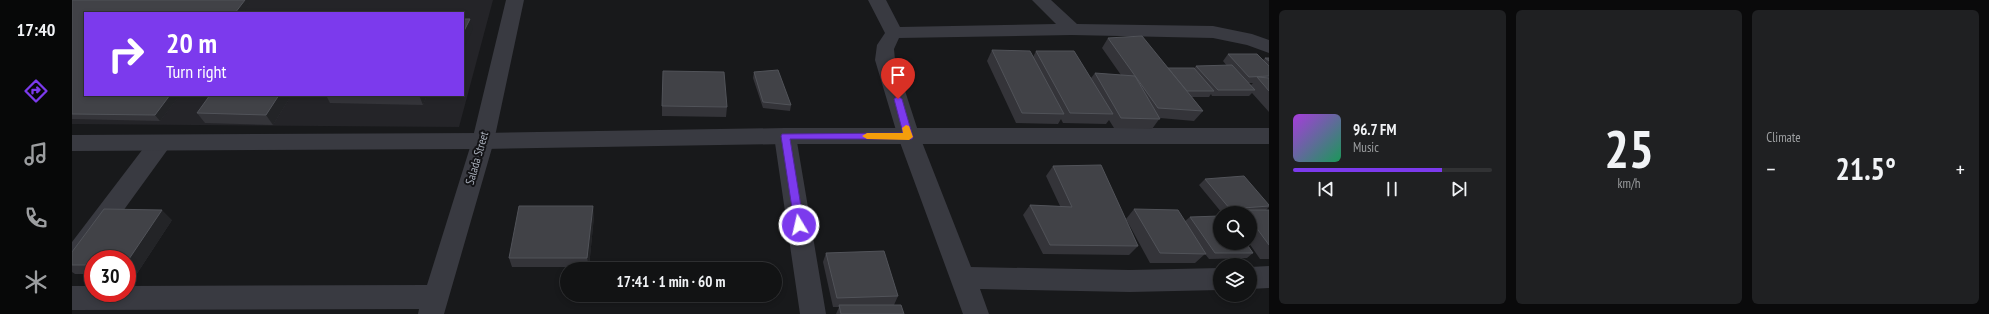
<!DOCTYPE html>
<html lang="en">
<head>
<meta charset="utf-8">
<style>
  body { margin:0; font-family:"PT Sans Narrow",sans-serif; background:#1f2022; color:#f1f3f6; height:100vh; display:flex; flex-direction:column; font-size:15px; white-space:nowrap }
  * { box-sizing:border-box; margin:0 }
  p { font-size:13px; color:#9c9ea0 }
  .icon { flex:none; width:22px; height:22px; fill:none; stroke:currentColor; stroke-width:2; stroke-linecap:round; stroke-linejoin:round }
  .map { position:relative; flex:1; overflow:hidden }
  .panel { display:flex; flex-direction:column; gap:10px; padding:10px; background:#0a0a0b; width:720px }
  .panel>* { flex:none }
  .top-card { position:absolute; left:12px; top:12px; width:380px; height:84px; border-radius:0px; box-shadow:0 2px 6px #0003,0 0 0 1px #313234; background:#7c3aed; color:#fff; overflow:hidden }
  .buttons { position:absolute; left:1141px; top:206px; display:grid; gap:8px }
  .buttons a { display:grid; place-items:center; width:44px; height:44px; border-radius:50%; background:#121314; box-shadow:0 2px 6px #0003,0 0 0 1px #313234; font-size:20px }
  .speed { position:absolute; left:12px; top:250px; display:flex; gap:8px; font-size:20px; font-weight:700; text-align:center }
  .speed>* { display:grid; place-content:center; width:52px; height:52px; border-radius:50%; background:#121314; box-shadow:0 2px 6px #0003,0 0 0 1px #313234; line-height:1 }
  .speed .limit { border:6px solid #d22; background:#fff; color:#111 }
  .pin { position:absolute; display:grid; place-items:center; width:34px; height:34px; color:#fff; margin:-41px -17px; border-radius:50% 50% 50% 0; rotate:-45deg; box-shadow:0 0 4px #0007 }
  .pin .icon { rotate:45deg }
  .me { position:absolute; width:44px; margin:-22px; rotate:351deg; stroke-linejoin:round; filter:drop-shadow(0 0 3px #0008) }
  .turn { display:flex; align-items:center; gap:14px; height:84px; padding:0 16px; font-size:18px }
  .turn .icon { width:52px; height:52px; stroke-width:2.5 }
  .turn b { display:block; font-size:28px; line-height:34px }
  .big { font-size:30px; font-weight:600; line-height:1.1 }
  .panel .tile { flex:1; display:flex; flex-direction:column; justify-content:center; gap:6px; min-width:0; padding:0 14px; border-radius:6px; background:#1f2022 }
  .panel .dial { align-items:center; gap:0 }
  .dial b { font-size:52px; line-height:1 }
  .song { display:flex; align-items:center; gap:12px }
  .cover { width:48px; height:48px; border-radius:6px; background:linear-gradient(135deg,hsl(280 70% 55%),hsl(150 70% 35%)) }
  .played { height:4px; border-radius:2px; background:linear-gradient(90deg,#7c3aed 75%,#313234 75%) }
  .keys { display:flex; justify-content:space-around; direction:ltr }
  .heat { display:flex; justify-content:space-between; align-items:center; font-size:22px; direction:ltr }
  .panel .tiles { flex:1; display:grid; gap:10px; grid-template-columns:repeat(3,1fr) }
  .trip { position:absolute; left:488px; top:262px; width:222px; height:40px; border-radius:20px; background:#121314; box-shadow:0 2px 6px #0003,0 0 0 1px #313234; font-weight:600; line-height:40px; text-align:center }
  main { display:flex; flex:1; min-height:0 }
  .menu { display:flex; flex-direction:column; width:72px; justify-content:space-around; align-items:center; background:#070808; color:#9c9ea0 }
  .menu .icon { width:28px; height:28px }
  .menu .on { color:#7c3aed }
  .menu b { font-size:18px; color:#f1f3f6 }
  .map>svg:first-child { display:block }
</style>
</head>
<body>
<main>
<nav class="menu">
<b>17:40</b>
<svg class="icon on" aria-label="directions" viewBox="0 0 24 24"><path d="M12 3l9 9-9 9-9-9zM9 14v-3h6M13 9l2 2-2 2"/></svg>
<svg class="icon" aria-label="music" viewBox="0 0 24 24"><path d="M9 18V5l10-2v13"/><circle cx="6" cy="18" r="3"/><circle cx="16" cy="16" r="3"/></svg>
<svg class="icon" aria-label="phone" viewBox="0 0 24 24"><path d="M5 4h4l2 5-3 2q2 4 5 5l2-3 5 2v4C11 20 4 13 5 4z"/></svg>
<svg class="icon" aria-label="climate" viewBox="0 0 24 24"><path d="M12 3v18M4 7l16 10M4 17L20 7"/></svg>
</nav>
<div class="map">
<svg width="1197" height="314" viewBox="0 0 1197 314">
  <rect width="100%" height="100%" fill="#18191b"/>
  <path fill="#242428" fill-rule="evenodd" d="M 0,0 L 421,0 L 387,127 L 0,124 ZM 13,13 L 391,13 L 391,95 L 13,95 Z"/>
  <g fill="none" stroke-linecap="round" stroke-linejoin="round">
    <path fill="#393a41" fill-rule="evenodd" d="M 434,0 L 452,0 L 422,141 L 372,314 L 346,314 L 347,309 L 0,310 L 0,286 L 21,286 L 21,293 L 55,293 L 55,286 L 355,285 L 400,141 Z
      M 796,0 L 814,0 L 828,27 L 984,24 L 960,0 L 979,0 L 1005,24 L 1141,26 L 1180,34 L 1197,40 L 1197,53 L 1175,45 L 1141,38 L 1000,35 L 827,38 L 822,49 L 823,60 L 848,137 L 899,267 L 1058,270 L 1148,268 L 1148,290 L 1058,292 L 908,289 L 917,314 L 891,314 L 826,137 L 803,60 L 805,45 L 813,33 Z
      M 713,128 L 721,131 L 724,136 L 754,314 L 728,314 L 702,136 L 705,131 Z
      M 88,135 L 96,137 L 99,143 L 96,149 L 9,269 L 0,272 L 0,242 L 80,137 Z
      M 1197,266 L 1197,288 L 1178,289 L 1178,267 Z"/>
    <path fill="#393a41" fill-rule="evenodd" d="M 713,128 L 1197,128 L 1197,144 L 713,144 L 411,149 L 0,151 L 0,135 L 411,133 Z"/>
  </g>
  <path fill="#343439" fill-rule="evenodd" d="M 0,0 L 178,3 L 88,121 L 0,119 Z
    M 1036,38 L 1096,68 L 1122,68 L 1124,66 L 1155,66 L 1151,61 L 1156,54 L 1191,60 L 1193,58 L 1197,58 L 1197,112 L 1180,93 L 1177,96 L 1140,96 L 1139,94 L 1137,97 L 1120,97 L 1131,111 L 1122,121 L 1088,118 L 1080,129 L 1042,128 L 1037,120 L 1034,124 L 991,123 L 989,119 L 986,124 L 944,123 L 915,61 L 920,50 L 961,57 L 964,51 L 1019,78 L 1023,73 L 1049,75 L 1030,48 ZM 1176,83 L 1181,83 L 1179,85 Z
    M 682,72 L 719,105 L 718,111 L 691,108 L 681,78 Z
    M 254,95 L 355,95 L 351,105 L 258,103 Z
    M 217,99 L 201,125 L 133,123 L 125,113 Z
    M 590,106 L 655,107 L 654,117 L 590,116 Z
    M 981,166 L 1066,246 L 1057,255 L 971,254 L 951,215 L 958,205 L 988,206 L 974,176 Z
    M 1133,179 L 1197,205 L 1197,207 L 1194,210 L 1197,210 L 1197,259 L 1188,259 L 1177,243 L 1178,243 L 1178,213 L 1150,213 L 1127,185 Z
    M 1062,209 L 1113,221 L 1118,217 L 1181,253 L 1175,258 L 1137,259 L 1133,254 L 1123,263 L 1078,263 L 1054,219 Z
    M 522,216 L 517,267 L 440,267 L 437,258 Z
    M 100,220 L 64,275 L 55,275 L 55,259 L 21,259 L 21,274 L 3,274 L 0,272 L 0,252 Z
    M 754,253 L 826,296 L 822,305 L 832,314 L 764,314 L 767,307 L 761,307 L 751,262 Z"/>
  <path fill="#232427" d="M 173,0 L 177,0 L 178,3 L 171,13 L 163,13 Z
    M 398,19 L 401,29 L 391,50 L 391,33 Z
    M 98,95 L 108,95 L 88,121 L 83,115 Z
    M 207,95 L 214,95 L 217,99 L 201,125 L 194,115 Z
    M 347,95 L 355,95 L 351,105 Z
    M 521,206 L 522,216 L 517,267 L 515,258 Z
    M 90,210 L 100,220 L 64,275 L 55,267 L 55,262 Z"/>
  <path fill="#414247" stroke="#515359" d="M 0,0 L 173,0 L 163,13 L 13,13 L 13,95 L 98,95 L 83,115 L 0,114 Z
    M 391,19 L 398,19 L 391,33 Z
    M 1070,36 L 1131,111 L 1086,108 L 1036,38 Z
    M 920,50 L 958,51 L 992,114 L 950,113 Z
    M 964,51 L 1002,51 L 1041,114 L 998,113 Z
    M 1156,54 L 1185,54 L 1197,66 L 1197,76 L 1177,77 Z
    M 1193,58 L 1197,58 L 1197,61 Z
    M 1160,65 L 1183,90 L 1146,90 L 1124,66 Z
    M 1096,68 L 1122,68 L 1142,91 L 1115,91 Z
    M 706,70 L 719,105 L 691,102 L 682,72 Z
    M 591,71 L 652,72 L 655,107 L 590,106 Z
    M 1023,73 L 1063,76 L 1088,119 L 1049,118 Z
    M 1185,77 L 1197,78 L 1197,91 Z
    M 138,95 L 207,95 L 194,115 L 125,113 Z
    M 1029,165 L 1066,246 L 978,245 L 958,205 L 1000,207 L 981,166 Z
    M 1172,176 L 1197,205 L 1197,206 L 1158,209 L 1133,179 Z
    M 447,206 L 521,206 L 515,258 L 437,258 Z
    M 32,209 L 90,210 L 55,262 L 55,259 L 21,259 L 21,265 L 0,265 L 0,252 Z
    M 1062,209 L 1106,210 L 1134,254 L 1088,253 Z
    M 1171,210 L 1197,210 L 1197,245 L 1178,219 L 1178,213 L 1173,213 Z
    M 1148,216 L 1148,243 L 1174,243 L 1181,253 L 1143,253 L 1118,217 Z
    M 812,251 L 826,296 L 765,298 L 754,253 Z
    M 767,305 L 829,305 L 832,314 L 769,314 Z"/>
  <path fill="#7c3aed" stroke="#51269a" d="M 826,96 L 830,99 L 841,137 L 840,139 L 718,139 L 732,225 L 727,229 L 723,228 L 709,136 L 710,134 L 831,133 L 822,99 Z"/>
  <path fill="#f59e0b" d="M 834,125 L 837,126 L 841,137 L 837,140 L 795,139 L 790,136 L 795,133 L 831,133 L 830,128 Z"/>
  <g text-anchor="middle" stroke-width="4" stroke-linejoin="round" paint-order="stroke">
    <g font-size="12" fill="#aab0bc" stroke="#131316">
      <text transform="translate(405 158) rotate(-74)" y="4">Salada Street</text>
    </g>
  </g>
</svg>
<div class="buttons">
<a><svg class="icon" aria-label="search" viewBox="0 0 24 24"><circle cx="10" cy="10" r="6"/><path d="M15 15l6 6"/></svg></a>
<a><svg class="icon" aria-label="layers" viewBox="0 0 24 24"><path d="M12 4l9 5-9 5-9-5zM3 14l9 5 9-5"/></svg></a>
</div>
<div class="speed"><div class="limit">30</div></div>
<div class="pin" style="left:826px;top:99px;background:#d93025"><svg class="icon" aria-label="arrive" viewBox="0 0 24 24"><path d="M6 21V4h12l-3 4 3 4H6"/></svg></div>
<svg class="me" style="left:727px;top:225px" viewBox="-20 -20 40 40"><circle r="17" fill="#7c3aed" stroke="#fff" stroke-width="3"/><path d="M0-11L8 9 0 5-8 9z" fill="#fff"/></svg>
<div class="trip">17:41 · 1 min · 60 m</div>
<div class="top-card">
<div class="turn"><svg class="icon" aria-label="right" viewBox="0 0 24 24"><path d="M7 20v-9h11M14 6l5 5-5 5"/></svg><div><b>20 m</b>Turn right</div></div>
</div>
</div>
<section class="panel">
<div class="tiles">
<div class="tile">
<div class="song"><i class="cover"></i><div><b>96.7 FM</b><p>Music</p></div></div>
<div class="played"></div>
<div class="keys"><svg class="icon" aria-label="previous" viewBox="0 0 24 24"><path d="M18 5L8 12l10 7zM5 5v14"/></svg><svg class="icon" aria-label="pause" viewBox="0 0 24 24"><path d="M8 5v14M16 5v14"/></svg><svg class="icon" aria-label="next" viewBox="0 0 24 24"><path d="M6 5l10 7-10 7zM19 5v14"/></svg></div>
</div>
<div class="tile dial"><b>25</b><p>km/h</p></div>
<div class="tile"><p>Climate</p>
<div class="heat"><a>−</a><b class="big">21.5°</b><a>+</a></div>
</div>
</div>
</section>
</main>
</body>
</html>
